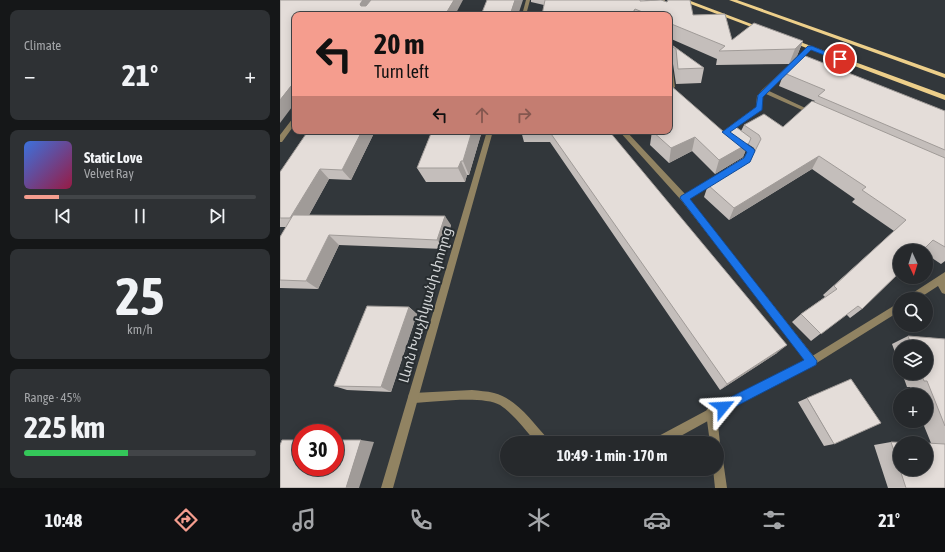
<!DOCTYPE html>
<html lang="en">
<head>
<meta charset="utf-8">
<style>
  body { margin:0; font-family:"Asap Condensed","Noto Sans Armenian",sans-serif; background:#2e3134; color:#f1f3f6; height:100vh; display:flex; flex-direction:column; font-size:15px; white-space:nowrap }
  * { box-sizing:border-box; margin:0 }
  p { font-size:13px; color:#a4a6a9 }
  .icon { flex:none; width:22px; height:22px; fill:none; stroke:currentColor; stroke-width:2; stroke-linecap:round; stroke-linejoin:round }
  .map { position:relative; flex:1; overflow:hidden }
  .panel { display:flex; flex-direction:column; gap:10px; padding:10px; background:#151718; width:280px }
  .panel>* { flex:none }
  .banner { position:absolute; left:12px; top:12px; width:380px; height:122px; border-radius:8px; box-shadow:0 2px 10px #0003,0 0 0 1px #424548; background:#f59d8e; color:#111; overflow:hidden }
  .needle { width:26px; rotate:176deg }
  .tools { position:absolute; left:613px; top:244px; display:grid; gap:8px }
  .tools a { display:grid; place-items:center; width:40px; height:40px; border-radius:50%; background:#26292c; box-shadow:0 2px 10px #0003,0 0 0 1px #424548; font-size:20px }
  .speed { position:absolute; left:12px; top:424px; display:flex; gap:8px; font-size:20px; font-weight:700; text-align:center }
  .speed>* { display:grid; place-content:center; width:52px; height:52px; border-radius:50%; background:#26292c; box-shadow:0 2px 10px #0003,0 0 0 1px #424548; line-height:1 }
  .speed .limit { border:6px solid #d22; background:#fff; color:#111 }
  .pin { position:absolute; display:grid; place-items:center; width:34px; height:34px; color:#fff; margin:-17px; border:2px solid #fff; border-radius:50%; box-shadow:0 1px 4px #0007 }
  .me { position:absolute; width:44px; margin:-22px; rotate:63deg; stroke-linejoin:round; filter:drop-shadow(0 0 3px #0008) }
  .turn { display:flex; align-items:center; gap:14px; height:84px; padding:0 16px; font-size:18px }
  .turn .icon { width:52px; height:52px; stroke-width:2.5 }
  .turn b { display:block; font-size:28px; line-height:34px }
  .lanes { display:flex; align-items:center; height:38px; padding:0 16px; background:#0003; justify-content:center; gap:20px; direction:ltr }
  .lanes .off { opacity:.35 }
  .big { font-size:30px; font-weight:700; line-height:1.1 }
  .panel .widget { flex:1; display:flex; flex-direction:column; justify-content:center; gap:6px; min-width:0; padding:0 14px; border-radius:8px; background:#2e3134 }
  .panel .dial { align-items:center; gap:0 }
  .dial b { font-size:52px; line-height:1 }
  .song { display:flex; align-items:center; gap:12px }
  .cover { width:48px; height:48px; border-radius:6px; background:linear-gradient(135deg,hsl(220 70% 55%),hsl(340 70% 35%)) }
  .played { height:4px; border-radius:2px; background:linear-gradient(90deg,#f59d8e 15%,#424548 15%) }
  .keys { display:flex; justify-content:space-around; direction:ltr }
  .heat { display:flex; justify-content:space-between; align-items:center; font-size:22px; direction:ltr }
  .charge { height:6px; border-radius:3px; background:linear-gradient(90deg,#34c759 45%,#424548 0) }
  .trip { position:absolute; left:220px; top:436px; width:224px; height:40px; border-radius:20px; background:#26292c; box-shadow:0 2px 10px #0003,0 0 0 1px #424548; font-weight:700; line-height:40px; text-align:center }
  .tabs { display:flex; height:64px; justify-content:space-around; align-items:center; background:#0f1012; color:#a4a6a9 }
  .tabs .icon { width:28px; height:28px }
  .tabs .active { color:#f59d8e }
  .tabs b { font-size:18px; color:#f1f3f6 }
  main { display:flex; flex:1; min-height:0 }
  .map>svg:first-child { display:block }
</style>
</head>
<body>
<main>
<section class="panel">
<div class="widget"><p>Climate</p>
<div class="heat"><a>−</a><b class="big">21°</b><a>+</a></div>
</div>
<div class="widget">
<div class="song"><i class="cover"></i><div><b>Static Love</b><p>Velvet Ray</p></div></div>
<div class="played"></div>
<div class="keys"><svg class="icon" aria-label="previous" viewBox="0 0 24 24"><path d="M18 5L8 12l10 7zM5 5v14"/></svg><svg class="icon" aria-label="pause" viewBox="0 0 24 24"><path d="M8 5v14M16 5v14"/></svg><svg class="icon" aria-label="next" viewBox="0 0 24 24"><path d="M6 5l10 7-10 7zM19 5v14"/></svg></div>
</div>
<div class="widget dial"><b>25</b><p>km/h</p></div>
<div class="widget"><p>Range · 45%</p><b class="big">225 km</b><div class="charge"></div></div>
</section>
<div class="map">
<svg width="665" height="488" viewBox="0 0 665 488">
  <rect width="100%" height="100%" fill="#32373b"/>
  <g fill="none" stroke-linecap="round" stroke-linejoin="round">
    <path fill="#918362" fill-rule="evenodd" d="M 528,47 L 533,48 L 489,91 L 536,113 L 533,115 L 531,114 L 486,94 L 483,97 L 481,109 L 449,132 L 474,151 L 469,162 L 464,164 L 462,164 L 461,162 L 464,158 L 467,152 L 442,132 L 476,107 L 477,96 L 482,90 Z
      M 339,131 L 346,131 L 405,194 L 450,167 L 454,167 L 455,169 L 454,171 L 409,199 L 535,358 L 537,361 L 535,364 L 532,366 L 529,364 L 401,200 Z
      M 192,390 C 199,391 207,391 214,393 C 237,399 252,422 268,439 L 269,443 L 257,443 C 245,430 235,415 220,405 C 203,395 153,402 133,403 L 129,402 L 128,398 L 129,394 L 133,393 Z
      M 431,408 L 435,409 L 436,413 L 435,417 L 388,443 L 372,443 L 373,439 Z"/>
    <path fill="#918362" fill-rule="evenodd" d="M 246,0 L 250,0 L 246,15 L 242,15 Z
      M 380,0 L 385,0 L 385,15 L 381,15 Z
      M 389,62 L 392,64 L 395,87 L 392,89 L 389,86 Z
      M 15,117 L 15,124 L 2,142 L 0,142 L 0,135 L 13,118 Z
      M 207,131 L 213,131 L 113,488 L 101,488 Z
      M 665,272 L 665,294 L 662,293 L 658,286 L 638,299 L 627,299 L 628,296 Z
      M 620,302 L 620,311 L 535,364 L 437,416 L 440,443 L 439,447 L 437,448 L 437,443 L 430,443 L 426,413 L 427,409 L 529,358 Z
      M 437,454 L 441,456 L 443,460 L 447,488 L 435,488 L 433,469 L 437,469 Z"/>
    <path fill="#edcf8a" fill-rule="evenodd" d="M 400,0 L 408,0 L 487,30 L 482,31 Z
      M 449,0 L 457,0 L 665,74 L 665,78 Z
      M 508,39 L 512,39 L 665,95 L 665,100 L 508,41 Z"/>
  </g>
  <path fill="#c4bebb" d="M 251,0 L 364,0 L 413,15 L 452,40 L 523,41 L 517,56 L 509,64 L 436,65 L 437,59 L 389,38 L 389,15 L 262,15 L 264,5 L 251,2 Z
    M 389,43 L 424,68 L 421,83 L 396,84 L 393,64 L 389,61 L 389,73 Z
    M 504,73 L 665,111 L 665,261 L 661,264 L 646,254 L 646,251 L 620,251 L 582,309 L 570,318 L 566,314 L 531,341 L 512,322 L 521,314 L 545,297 L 543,295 L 614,231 L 572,202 L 575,199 L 532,169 L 449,220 L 424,197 L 428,185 L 443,176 L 446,169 L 475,151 L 474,148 L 468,144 L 463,157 L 435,174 L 412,151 L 389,163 L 370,145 L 372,131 L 389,131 L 445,133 L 461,131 L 464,125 L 503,127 L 535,101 L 499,86 Z
    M 95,131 L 71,180 L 49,179 L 29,215 L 171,225 L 164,249 L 59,245 L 38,289 L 0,288 L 0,237 L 6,227 L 0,227 L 0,172 Z
    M 152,131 L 202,131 L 189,175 L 187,175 L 185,182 L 146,182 L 137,168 Z
    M 241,131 L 329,131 L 497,353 L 440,390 L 270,142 L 244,142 Z
    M 129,307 L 137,314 L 111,392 L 67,390 L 54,386 Z
    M 628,336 L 665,339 L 665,488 L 608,488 L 594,445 L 611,442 L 651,443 L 642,421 L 646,421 L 646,395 L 633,395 L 630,387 L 627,387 L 622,373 L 646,373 L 646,347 L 620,347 L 620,366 L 612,344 Z
    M 527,398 L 554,444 L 544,446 L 518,402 Z"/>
  <path fill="#a09b98" d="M 83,0 L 96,0 L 86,14 L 81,6 L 80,4 Z
    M 174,0 L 183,0 L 175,15 L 165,15 Z
    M 235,0 L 243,0 L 238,15 L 230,15 Z
    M 355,9 L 355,15 L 351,15 Z
    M 523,41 L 517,56 L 509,64 L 515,49 Z
    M 15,81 L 15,103 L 0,123 L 0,100 Z
    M 82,131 L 95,131 L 71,180 L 62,170 Z
    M 192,131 L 202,131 L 189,175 L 183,161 Z
    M 415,137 L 412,151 L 389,163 L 391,148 Z
    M 471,138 L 463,157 L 435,174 L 439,160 Z
    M 539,156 L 532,169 L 449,220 L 454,208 Z
    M 181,161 L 187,175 L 185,182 L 178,168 Z
    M 40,169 L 49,179 L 22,228 L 10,218 Z
    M 165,216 L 171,225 L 164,249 L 157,240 Z
    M 49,235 L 59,245 L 38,289 L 26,281 Z
    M 129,307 L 137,314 L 111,392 L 101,387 Z
    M 507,345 L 497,353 L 440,390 L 447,384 Z
    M 81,440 L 94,442 L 79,488 L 66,488 Z"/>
  <path fill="#e4ddd9" stroke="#a09b98" d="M 0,0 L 83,0 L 80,4 L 81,6 L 86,6 L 91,0 L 174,0 L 165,15 L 15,15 L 15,81 L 0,100 Z
    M 207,0 L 235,0 L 230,15 L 201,15 Z
    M 265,0 L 360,0 L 360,1 L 381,0 L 387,2 L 388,0 L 410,0 L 413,15 L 445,14 L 452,40 L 474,23 L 523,41 L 515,49 L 439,51 L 445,46 L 389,23 L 389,15 L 370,15 L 355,9 L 351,15 L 262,15 Z
    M 389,43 L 424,68 L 398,69 L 396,49 L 391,46 L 389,47 L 390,69 L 389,69 Z
    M 523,55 L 665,111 L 665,150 L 538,96 L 545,90 L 504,73 Z
    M 389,84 L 445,133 L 456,127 L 471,138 L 469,143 L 439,160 L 415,137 L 391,148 L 372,131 L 389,131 Z
    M 532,101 L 665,158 L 665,247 L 653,240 L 642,251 L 620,251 L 620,272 L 582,309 L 578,306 L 541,334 L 521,314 L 557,289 L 554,286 L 626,220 L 582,190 L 586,187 L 539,156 L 454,208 L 428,185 L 450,173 L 446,169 L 475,151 L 481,139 L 479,135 L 464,125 L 484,114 L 503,127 Z
    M 28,131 L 82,131 L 62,170 L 40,169 L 10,218 L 0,218 L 0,172 Z
    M 152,131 L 192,131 L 183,161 L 181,161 L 178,168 L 137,168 Z
    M 269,131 L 329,131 L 507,345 L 447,384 Z
    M 13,215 L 165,216 L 157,240 L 49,235 L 26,281 L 0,280 L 0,237 Z
    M 87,306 L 129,307 L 101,387 L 54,386 Z
    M 628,336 L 665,339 L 665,426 L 647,381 L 644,381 L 641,373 L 646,373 L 646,347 L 632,347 Z
    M 571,379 L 601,423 L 554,444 L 527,398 Z
    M 2,440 L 21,440 L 21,467 L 55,467 L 55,440 L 81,440 L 66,488 L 0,488 L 0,445 Z
    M 611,442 L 638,443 L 620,443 L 620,469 L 646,469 L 646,443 L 665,444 L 665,488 L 626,488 Z"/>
  <path fill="#1a73e8" stroke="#114b97" d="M 528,46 L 532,46 L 563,59 L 557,60 L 531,50 L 483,97 L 482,110 L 450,132 L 474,149 L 475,151 L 470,162 L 410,199 L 537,361 L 536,365 L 443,413 L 439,411 L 437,407 L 439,403 L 524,360 L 400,198 L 401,196 L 464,158 L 467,152 L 442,132 L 476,107 L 478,95 Z"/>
  <g text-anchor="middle" stroke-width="4" stroke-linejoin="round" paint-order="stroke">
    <g font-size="14" fill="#d3d6d8" stroke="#282d30">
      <text transform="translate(145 305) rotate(-74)" y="5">Լևոն Խաչիկյանի փողոց</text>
    </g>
  </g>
</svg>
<div class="tools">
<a><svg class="needle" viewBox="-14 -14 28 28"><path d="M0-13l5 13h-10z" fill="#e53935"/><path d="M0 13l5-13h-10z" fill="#a4a6a9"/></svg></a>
<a><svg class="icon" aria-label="search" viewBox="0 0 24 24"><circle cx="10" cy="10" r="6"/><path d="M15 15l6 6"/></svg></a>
<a><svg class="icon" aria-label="layers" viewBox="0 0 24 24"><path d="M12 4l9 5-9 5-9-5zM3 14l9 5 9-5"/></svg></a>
<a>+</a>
<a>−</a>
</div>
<div class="speed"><div class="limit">30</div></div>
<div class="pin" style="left:560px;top:59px;background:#d93025"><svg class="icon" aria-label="arrive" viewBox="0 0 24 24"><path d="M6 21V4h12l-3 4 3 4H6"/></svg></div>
<svg class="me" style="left:443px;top:407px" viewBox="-20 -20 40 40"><path d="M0-17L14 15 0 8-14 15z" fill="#1a73e8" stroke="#fff" stroke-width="4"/></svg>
<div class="trip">10:49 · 1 min · 170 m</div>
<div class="banner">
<div class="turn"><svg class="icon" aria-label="left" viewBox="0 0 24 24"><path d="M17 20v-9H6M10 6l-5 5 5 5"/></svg><div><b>20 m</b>Turn left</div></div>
<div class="lanes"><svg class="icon" aria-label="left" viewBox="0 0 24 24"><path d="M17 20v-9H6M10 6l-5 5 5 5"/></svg><svg class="icon off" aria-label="ahead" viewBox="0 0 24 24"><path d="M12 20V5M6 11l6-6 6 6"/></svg><svg class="icon off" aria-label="right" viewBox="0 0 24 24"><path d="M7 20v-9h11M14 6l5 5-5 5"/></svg></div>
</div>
</div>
</main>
<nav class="tabs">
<b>10:48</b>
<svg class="icon active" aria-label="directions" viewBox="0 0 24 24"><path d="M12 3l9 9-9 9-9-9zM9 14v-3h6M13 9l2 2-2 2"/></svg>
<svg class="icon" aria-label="music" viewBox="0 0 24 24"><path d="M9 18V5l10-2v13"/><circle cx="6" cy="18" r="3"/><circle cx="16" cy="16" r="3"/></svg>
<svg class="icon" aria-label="phone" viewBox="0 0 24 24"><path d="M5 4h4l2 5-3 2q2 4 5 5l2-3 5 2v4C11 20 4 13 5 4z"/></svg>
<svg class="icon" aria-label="climate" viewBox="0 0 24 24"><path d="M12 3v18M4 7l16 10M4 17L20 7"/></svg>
<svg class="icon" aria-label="car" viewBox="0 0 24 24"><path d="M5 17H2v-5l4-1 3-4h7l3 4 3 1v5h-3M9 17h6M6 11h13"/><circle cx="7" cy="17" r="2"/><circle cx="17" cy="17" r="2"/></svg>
<svg class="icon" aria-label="filters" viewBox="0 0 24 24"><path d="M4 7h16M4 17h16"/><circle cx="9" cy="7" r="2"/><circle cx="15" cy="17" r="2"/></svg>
<b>21°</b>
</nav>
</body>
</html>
